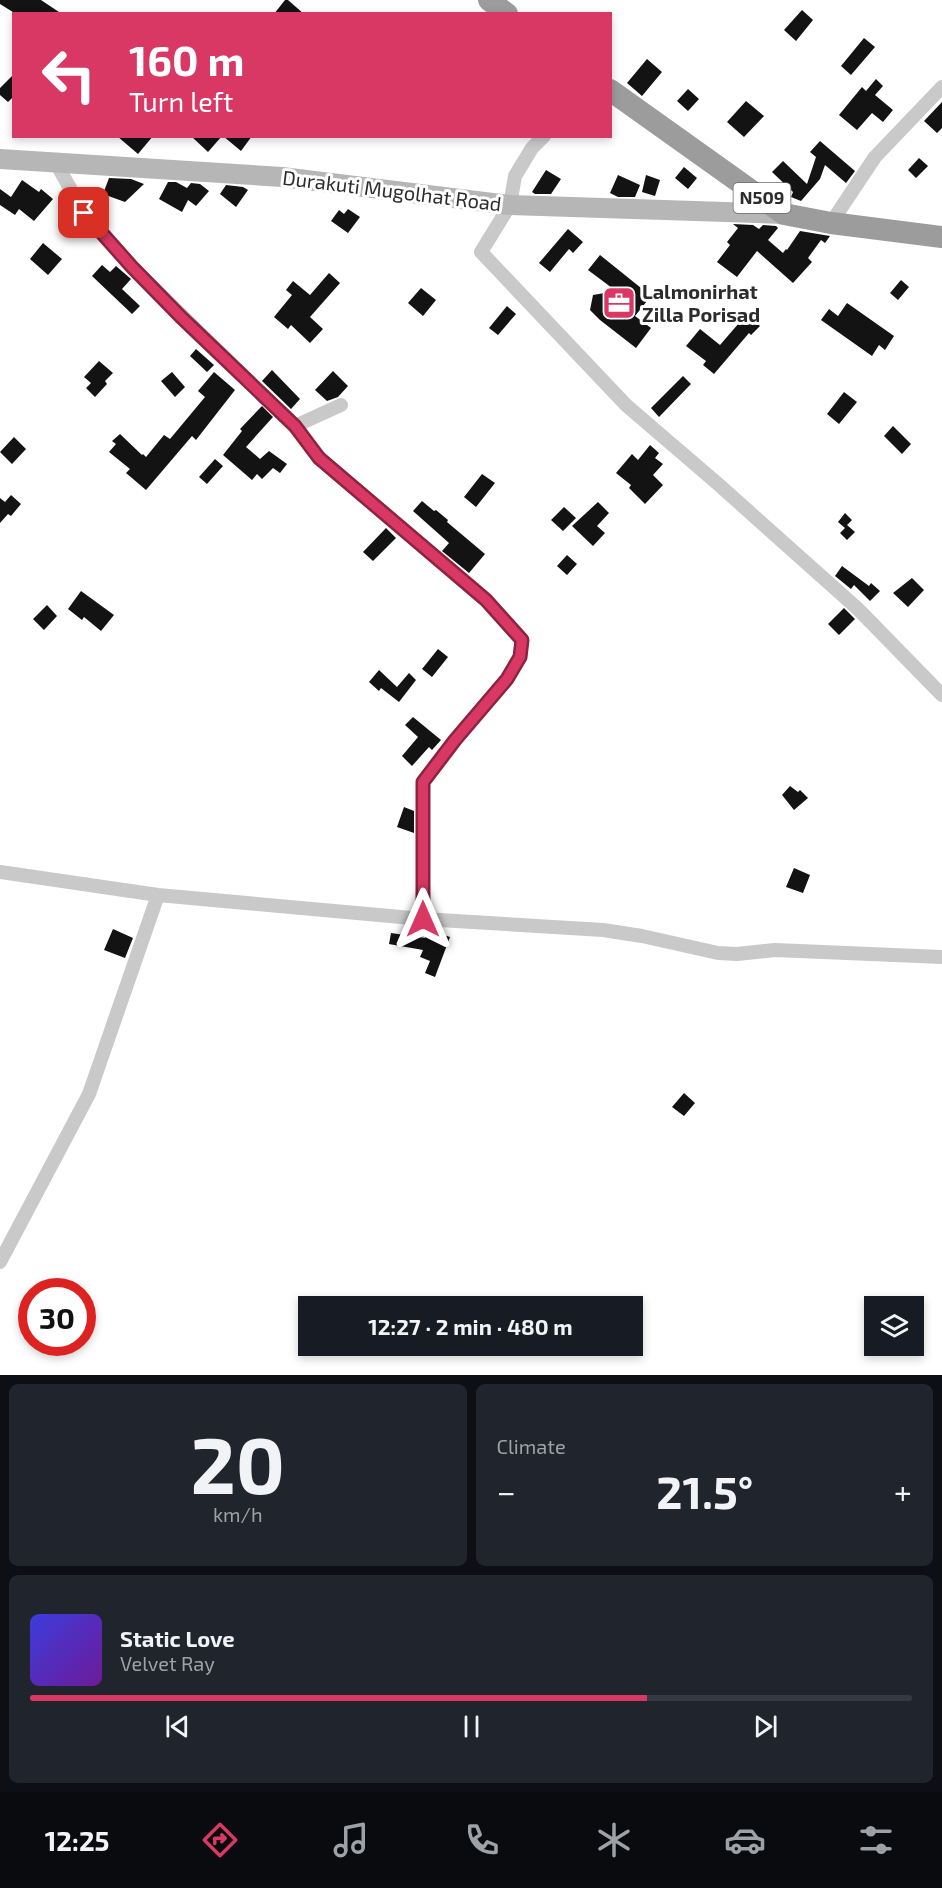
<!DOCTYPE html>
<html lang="en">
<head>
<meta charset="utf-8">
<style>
  body { margin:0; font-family:"Exo 2",sans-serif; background:#20242c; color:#f1f3f6; height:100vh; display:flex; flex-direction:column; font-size:22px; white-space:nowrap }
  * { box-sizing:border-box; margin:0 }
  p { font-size:20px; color:#9ea1a6 }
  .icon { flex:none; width:33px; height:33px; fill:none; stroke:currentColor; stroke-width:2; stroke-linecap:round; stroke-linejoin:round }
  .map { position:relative; height:1375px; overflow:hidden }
  .sheet { display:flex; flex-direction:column; gap:9px; padding:9px; background:#0d0f14; flex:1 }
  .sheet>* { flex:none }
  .top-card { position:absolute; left:12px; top:12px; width:600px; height:126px; border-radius:0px; box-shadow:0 3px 9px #0003; background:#d83863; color:#fff; overflow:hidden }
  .controls { position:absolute; left:864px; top:1296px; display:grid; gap:12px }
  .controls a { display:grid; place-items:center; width:60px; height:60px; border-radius:0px; background:#171b24; box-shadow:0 3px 9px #0003; font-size:30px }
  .speed { position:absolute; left:18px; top:1278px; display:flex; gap:12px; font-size:30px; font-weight:700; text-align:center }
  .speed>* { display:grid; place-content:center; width:78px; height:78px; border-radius:50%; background:#171b24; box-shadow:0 3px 9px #0003; line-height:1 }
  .speed .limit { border:9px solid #d22; background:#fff; color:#111 }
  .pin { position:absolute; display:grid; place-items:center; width:51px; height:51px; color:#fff; margin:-26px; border-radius:12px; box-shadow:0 3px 9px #0006 }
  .me { position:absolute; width:66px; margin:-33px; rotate:0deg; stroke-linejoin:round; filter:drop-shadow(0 0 4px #0008) }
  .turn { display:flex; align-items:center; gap:21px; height:126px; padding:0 18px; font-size:27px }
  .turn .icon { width:78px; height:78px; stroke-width:2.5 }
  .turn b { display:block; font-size:42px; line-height:51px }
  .big { font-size:45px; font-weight:700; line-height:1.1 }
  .sheet .widget { flex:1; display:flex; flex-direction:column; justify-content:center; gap:9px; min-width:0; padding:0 21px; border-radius:9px; background:#20242c }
  .sheet .dial { align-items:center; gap:0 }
  .dial b { font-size:78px; line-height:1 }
  .song { display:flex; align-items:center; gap:18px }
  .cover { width:72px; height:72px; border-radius:9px; background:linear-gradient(135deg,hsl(240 70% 55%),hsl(280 70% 35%)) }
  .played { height:6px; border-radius:3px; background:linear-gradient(90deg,#d83863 70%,#363941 70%) }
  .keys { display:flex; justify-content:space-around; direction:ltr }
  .heat { display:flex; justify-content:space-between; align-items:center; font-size:33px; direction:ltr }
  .sheet .tiles { flex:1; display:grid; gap:9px; grid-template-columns:1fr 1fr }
  .widget:last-child { grid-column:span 2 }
  .trip { position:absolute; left:298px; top:1296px; width:345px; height:60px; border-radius:0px; background:#171b24; box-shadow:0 3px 9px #0003; font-weight:700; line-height:60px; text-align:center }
  .tab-bar { display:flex; height:96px; justify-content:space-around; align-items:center; background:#090b0e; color:#9ea1a6 }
  .tab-bar .icon { width:42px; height:42px }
  .tab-bar .active { color:#d83863 }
  .tab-bar b { font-size:27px; color:#f1f3f6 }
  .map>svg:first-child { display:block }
</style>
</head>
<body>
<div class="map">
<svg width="942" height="1375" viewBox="0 0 942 1375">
  <rect width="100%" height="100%" fill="#fff"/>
  <path fill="#131313" d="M 0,0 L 41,0 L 62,14 L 16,14 L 0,4 Z
    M 285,0 L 288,0 L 304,14 L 274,14 Z
    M 802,10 L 813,20 L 796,41 L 784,30 Z
    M 864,38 L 875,47 L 851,75 L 841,66 Z
    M 647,59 L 662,72 L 642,96 L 627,83 Z
    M 14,74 L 14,96 L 8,102 L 0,95 L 0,88 Z
    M 876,79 L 883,86 L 875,95 L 893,110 L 883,122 L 872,113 L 857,130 L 839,115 L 862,87 L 866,91 Z
    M 688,89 L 699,99 L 688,111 L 677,101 Z
    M 746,101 L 764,116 L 744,137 L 727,122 Z
    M 942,102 L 942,128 L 937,133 L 924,121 Z
    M 117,136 L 153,136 L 138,154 Z
    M 191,136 L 222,136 L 208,152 Z
    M 223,136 L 252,136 L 241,151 Z
    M 820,141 L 855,171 L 846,183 L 825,165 L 820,179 L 801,201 L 791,197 L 793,192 L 772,172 L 783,161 L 807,184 L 816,157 L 810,152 Z
    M 919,158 L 928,166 L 916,178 L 908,170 Z
    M 684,167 L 697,178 L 688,189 L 675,178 Z
    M 546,170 L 561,179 L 551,194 L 535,194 L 532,192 Z
    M 618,175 L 640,185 L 635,197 L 618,197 L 610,193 Z
    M 646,175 L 660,180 L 655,196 L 642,192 Z
    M 109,178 L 131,179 L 144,184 L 125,202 L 103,194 Z
    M 22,180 L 39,192 L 41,189 L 53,199 L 34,221 L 19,209 L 15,215 L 0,205 L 0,189 L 11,197 Z
    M 168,182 L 176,182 L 187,188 L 191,183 L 200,184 L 209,191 L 196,206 L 188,200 L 182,212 L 159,199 Z
    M 226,185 L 243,187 L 248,190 L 236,207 L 220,194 Z
    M 348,209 L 360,217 L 348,233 L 331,221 L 339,210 L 344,214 Z
    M 733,224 L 753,225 L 759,229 L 763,225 L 776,226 L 778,228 L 768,240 L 783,253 L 786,249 L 787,250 L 800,231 L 830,236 L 825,243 L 821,240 L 808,258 L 812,262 L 793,283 L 757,251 L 737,277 L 717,262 L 730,245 L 727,242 L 738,228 Z
    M 568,229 L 583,242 L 573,253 L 569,249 L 550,272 L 539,263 Z
    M 43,243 L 62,259 L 48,275 L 30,259 Z
    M 600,255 L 651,296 L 635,316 L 651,328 L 636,348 L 600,320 L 590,310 L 593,295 L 616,291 L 588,270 Z
    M 102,265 L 110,272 L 116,266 L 131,279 L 122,289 L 140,306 L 132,314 L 92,276 Z
    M 329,273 L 340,283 L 310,317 L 323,329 L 310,343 L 291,325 L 288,329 L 274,317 L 292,295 L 286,290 L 293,281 L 310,295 Z
    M 901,280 L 909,287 L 898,300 L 890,293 Z
    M 421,288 L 436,300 L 423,316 L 408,303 Z
    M 847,303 L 894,336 L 885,350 L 879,345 L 872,356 L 821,320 L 829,309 L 838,316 Z
    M 507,306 L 516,314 L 498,335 L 489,328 Z
    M 745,311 L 760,326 L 751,335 L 749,333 L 714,374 L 703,365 L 706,361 L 686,346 L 700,329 L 720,345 L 739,323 L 736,320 Z
    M 196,349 L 214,365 L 207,372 L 190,356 Z
    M 99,361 L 113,373 L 105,381 L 107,384 L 95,397 L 86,388 L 91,383 L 84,377 Z
    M 272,370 L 300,399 L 291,409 L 262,381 Z
    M 333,371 L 348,386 L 338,397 L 327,401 L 315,390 Z
    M 172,372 L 185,387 L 175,397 L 161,381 Z
    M 214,372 L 235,390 L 196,440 L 192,436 L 146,490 L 126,473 L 130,469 L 109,452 L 116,444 L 112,441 L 120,434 L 142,455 L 143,454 L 146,457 L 164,435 L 170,439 L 205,397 L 198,391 Z
    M 683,376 L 691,384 L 659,417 L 651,408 Z
    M 844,392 L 857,402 L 839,424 L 827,414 Z
    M 262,406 L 273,417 L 246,447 L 260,459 L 269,451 L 287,464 L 280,473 L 273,468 L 262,479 L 257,474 L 252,480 L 223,455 L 242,431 L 240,429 Z
    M 893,426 L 911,444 L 902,454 L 884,436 Z
    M 14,437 L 26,449 L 12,464 L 0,452 Z
    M 650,445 L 659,453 L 655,458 L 663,464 L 653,475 L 663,485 L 645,504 L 629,488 L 631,485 L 616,473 L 632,454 L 638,460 Z
    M 215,459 L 223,466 L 207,484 L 199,477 Z
    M 482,474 L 495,483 L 476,507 L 464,497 Z
    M 11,495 L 21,504 L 11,516 L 8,514 L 0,523 L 0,498 L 5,502 Z
    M 422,501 L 434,511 L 436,510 L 448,520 L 447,522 L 485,554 L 469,573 L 442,551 L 449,543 L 413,511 Z
    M 598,502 L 609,513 L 597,526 L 605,533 L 593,546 L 572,526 Z
    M 564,507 L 576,518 L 563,531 L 551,520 Z
    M 845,513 L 852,520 L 847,525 L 855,532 L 847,540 L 840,533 L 845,528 L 838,522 Z
    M 386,528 L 396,538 L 373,561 L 363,552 Z
    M 567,555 L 577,564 L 567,575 L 557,566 Z
    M 842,566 L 869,586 L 871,583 L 880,591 L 870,601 L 854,585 L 851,589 L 835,576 Z
    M 912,578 L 924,590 L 908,607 L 893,593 Z
    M 81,591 L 114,615 L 101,631 L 84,617 L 82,620 L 68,609 Z
    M 47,605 L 57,616 L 44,630 L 33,619 Z
    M 844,608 L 855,619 L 839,635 L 828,624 Z
    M 438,649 L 448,657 L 432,677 L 422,669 Z
    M 379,670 L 397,687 L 409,673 L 416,680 L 399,702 L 381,688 L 379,691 L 369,682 Z
    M 413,717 L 441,740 L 432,750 L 429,747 L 412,766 L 402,756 L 418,737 L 405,725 Z
    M 790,786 L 798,792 L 800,790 L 808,798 L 794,810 L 782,795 Z
    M 404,807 L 414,811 L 414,833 L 397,827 Z
    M 794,868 L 810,875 L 803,893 L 786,887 Z
    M 113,929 L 133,938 L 125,958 L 104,950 Z
    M 428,930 L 450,937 L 435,977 L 425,973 L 430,961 L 420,957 L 423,950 L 389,944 L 391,933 L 425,938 Z
    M 684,1093 L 695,1103 L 684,1116 L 672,1107 Z"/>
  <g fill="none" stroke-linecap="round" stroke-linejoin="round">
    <path stroke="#c9c9c9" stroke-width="14" d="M 544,136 L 532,148 L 515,176 L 510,205 L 481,252 L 626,405 L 718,484 L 858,609 L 942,695
      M 56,163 L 84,213 L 132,267 L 295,426 L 319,458 L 486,600 L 522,640 L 520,657 L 507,679 L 455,740 L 423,782 L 423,919
      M 831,223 L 875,157 L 942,87
      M 295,426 L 341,405
      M 0,872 L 158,895 L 423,919 L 603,930 L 642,936 L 718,953 L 737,954 L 775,950 L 942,957
      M 0,1262 L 89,1094 L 158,895"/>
    <path stroke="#b6b6b6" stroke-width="20" d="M 0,159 L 282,177 L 510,205 L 784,214"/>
    <path stroke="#9c9c9c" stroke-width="22" d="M 489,0 L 507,14
      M 610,90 L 784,214 L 831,223 L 942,237"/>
  </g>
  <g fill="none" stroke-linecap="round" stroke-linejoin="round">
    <defs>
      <path id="route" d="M 84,213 L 132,267 L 181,317 L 295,426 L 319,458 L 486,600 L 522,640 L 520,657 L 507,679 L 455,740 L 423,782 L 423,919"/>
    </defs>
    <use href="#route" stroke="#8c2440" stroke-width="15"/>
    <use href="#route" stroke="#d83863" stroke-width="10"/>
  </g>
  <defs>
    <symbol id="office-square" viewBox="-11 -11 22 22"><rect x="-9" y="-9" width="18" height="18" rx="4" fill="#d83863" stroke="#fff"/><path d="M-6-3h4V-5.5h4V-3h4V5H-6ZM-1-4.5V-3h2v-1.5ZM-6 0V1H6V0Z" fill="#fff"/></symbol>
  </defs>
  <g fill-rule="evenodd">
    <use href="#office-square" x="600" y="284" width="38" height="38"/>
  </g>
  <g text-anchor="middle" stroke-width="6" stroke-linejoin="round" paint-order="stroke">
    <rect fill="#fff" stroke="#6b6b6b" stroke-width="1.5" x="733.5" y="183" width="57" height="30" rx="4.5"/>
    <g font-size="18" font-weight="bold" fill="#2c2c2c">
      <text x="762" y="204">N509</text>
    </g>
    <g font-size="20" fill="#2c2c2c" stroke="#fff">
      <text transform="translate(392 191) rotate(7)" y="7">Durakuti Mugolhat Road</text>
    </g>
    <g font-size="20" font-weight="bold" fill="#2c2c2c" stroke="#fff" text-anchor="start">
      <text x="642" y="299">Lalmonirhat<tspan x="642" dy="23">Zilla Porisad</tspan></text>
    </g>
  </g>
</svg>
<div class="controls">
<a><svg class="icon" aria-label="layers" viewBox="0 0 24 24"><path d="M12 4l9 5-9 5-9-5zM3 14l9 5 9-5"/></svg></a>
</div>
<div class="speed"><div class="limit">30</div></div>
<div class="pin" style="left:84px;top:213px;background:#d93025"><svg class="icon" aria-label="arrive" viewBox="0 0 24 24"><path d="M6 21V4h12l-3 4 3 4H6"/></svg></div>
<svg class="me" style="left:423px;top:919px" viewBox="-20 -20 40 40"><path d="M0-17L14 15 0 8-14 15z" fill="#d83863" stroke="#fff" stroke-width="4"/></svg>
<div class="trip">12:27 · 2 min · 480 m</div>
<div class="top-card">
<div class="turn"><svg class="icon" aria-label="left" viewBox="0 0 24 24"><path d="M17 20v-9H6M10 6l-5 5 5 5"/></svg><div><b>160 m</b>Turn left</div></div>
</div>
</div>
<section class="sheet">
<div class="tiles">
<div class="widget dial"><b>20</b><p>km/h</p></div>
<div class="widget"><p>Climate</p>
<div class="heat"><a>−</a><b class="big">21.5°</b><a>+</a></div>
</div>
<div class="widget">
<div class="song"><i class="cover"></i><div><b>Static Love</b><p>Velvet Ray</p></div></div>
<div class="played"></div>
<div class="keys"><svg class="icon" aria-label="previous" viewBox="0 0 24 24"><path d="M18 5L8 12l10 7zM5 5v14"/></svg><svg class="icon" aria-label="pause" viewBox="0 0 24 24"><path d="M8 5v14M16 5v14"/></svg><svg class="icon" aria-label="next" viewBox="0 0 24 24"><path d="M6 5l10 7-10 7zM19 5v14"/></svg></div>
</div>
</div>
</section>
<nav class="tab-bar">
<b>12:25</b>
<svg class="icon active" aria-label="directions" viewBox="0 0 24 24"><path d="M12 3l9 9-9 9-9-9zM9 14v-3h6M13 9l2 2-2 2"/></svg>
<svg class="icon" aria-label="music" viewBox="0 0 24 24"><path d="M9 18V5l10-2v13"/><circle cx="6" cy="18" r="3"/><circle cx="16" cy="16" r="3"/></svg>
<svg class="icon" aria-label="phone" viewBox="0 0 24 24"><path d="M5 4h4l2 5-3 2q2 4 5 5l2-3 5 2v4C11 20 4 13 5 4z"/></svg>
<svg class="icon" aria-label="climate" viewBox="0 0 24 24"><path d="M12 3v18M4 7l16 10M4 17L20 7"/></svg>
<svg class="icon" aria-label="car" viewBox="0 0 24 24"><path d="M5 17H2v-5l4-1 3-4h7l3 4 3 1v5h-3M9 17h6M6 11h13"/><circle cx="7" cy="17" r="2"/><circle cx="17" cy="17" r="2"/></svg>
<svg class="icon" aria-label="filters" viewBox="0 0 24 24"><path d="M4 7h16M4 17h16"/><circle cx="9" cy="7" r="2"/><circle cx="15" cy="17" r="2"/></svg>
</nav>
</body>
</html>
